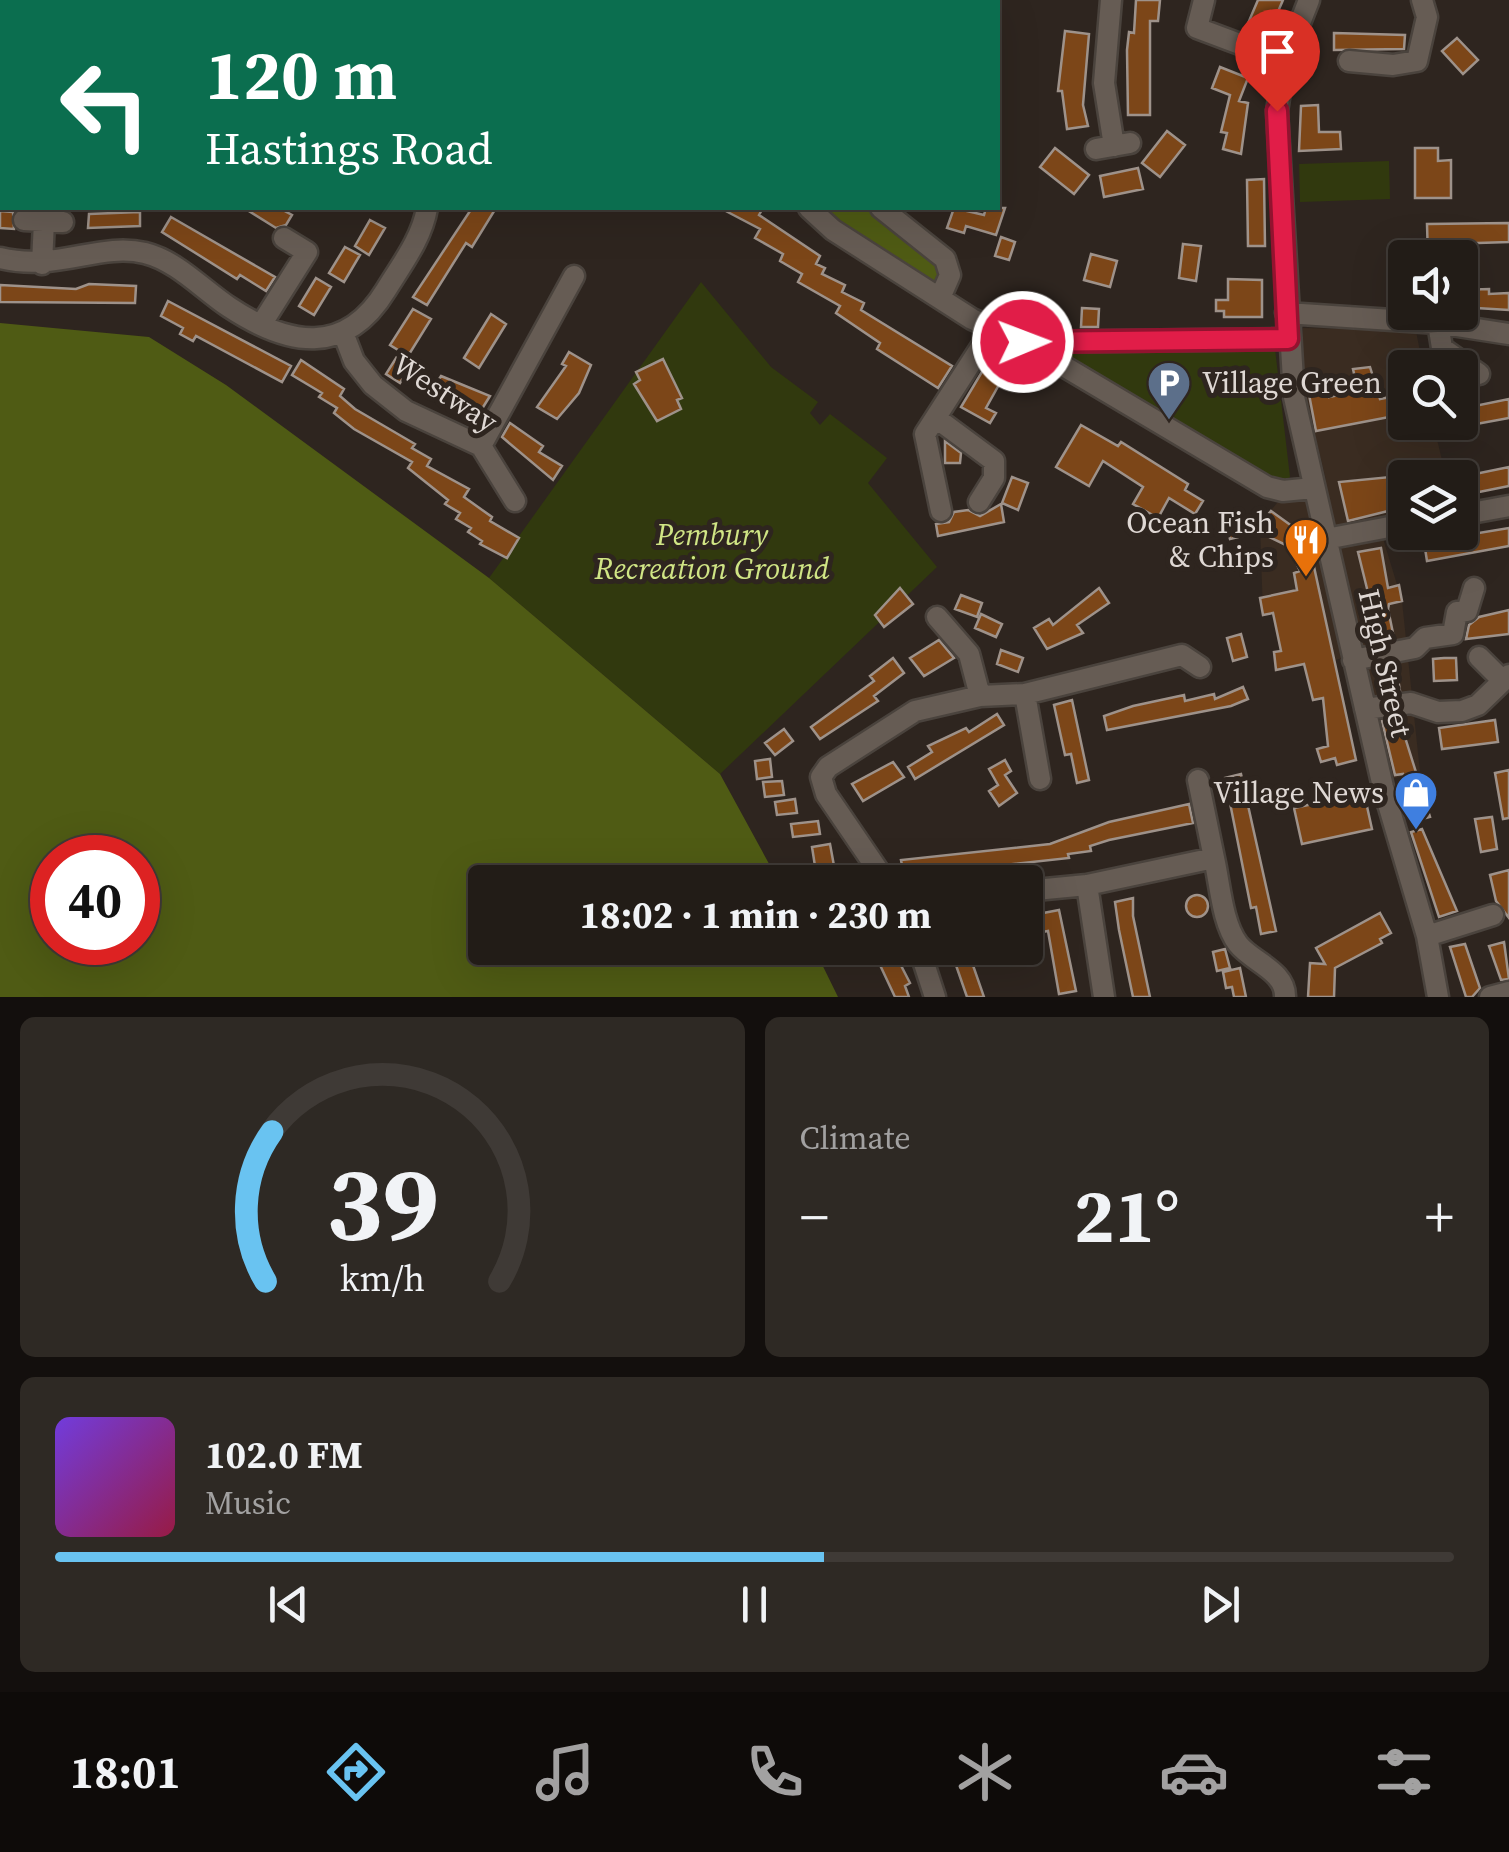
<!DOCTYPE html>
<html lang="en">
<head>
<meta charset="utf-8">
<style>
  body { margin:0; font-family:"Source Serif 4",serif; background:#2e2924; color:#f1f3f6; height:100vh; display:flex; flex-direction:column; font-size:38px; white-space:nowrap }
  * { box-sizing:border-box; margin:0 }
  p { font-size:32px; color:#a2a1a1 }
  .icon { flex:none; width:55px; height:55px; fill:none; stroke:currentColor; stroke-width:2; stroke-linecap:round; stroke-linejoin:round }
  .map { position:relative; height:997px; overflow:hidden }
  .panel { display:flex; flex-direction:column; gap:20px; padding:20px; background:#130f0d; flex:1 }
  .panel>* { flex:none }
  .hud { position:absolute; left:0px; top:0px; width:1000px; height:210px; box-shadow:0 10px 40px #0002,0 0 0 2px #3f3a36; background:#0b6e4f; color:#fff; overflow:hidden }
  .buttons { position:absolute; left:1388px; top:240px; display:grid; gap:20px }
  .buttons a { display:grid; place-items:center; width:90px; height:90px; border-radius:10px; background:#221c17; box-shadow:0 10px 40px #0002,0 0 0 2px #3f3a36; font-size:50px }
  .speed { position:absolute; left:30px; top:835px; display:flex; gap:20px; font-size:50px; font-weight:700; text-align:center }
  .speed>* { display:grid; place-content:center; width:130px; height:130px; border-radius:50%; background:#221c17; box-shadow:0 10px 40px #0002,0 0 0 2px #3f3a36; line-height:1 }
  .speed .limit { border:15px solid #d22; background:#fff; color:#111 }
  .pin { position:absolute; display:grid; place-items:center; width:85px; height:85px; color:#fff; margin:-102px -42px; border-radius:50% 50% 50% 0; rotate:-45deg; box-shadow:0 0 10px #0007 }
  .pin .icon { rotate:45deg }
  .me { position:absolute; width:110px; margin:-55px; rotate:89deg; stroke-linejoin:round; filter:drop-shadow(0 0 8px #0008) }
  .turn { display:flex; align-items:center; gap:35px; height:210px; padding:0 40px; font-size:45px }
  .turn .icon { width:130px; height:130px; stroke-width:2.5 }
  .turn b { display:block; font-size:70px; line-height:85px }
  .big { font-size:75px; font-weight:700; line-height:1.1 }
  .panel .widget { flex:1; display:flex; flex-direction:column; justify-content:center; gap:15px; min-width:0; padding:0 35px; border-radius:15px; background:#2e2924 }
  .panel .dial { align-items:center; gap:0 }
  .dial svg { height:260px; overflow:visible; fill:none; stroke:#3f3a36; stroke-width:7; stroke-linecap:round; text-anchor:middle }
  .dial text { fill:#f1f3f6; stroke:none }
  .song { display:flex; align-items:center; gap:30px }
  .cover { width:120px; height:120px; border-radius:15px; background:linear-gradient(135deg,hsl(260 70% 55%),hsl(340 70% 35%)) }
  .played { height:10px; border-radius:5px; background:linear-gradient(90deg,#69c3f1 55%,#3f3a36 55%) }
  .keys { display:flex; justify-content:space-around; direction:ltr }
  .heat { display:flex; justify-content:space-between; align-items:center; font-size:55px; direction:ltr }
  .panel .tiles { flex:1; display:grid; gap:20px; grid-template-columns:1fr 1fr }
  .widget:last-child { grid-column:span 2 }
  .trip { position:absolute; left:468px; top:865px; width:575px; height:100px; border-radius:10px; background:#221c17; box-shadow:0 10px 40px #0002,0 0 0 2px #3f3a36; font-weight:700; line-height:100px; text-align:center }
  .dock { display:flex; height:160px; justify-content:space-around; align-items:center; background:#0e0b09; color:#a2a1a1 }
  .dock .icon { width:70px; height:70px }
  .dock .selected { color:#69c3f1 }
  .dock b { font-size:45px; color:#f1f3f6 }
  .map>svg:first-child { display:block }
</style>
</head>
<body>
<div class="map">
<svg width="1509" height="997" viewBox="0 0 1509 997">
  <rect width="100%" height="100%" fill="#2e251f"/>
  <path fill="#3a2c21" d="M 1303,328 L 1416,331 L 1423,367 L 1405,368 L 1405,422 L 1433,423 L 1442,460 L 1399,466 L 1405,516 L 1378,522 L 1402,601 L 1420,772 L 1391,779 L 1364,654 L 1319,663 L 1273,613 L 1263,615 L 1260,524 L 1277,503 L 1320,493 L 1326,480 L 1303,385 Z"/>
  <path fill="#31390e" d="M 1389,161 L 1390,199 L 1300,202 L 1299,164 Z
    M 701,282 L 771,367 L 818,402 L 810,413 L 820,425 L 830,414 L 887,458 L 868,483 L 937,567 L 720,774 L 489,578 Z
    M 1057,346 L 1275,349 L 1290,477 L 1282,483 L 1054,353 Z"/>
  <path fill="#4f5b14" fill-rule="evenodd" d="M 809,208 L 881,208 L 945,259 L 940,298 Z
    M 0,323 L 149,337 L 226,385 L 489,578 L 720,774 L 779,882 L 485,882 L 485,948 L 814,948 L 838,997 L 0,997 ZM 52,858 L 138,858 L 138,942 L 52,942 Z"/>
  <path fill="#7c4618" stroke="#9e928a" stroke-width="2.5" d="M 1136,0 L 1160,0 L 1158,21 L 1150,21 L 1150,115 L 1128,115 L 1127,50 L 1129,32 L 1134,33 Z
    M 1258,0 L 1283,0 L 1267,37 L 1246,28 Z
    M 1065,31 L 1089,34 L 1083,105 L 1088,126 L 1067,129 L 1062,91 L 1058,91 Z
    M 1334,33 L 1405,35 L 1404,49 L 1334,50 Z
    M 1457,38 L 1478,60 L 1463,74 L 1442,51 Z
    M 1220,67 L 1248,78 L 1239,101 L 1248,103 L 1241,154 L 1223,149 L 1227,133 L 1221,132 L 1230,95 L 1212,88 Z
    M 1318,105 L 1319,132 L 1340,132 L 1341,149 L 1299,151 L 1301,106 Z
    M 1167,131 L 1185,145 L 1160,177 L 1142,163 Z
    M 1055,148 L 1089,175 L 1074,194 L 1040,167 Z
    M 1415,148 L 1438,148 L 1438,161 L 1451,160 L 1451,198 L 1415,198 Z
    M 1138,168 L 1143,189 L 1104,197 L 1100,176 Z
    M 1264,179 L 1265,246 L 1248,246 L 1247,180 Z
    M 244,208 L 279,208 L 292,215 L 286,225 L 276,228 Z
    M 472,208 L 496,208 L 472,247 L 466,243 L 427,305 L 413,297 Z
    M 720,208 L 763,208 L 759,215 L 820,256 L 816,264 L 825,268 L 822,274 L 845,285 L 842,292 L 864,303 L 861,310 L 952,366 L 938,388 L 877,349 L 880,343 L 836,313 L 840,306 L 798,282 L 802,274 L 780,261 L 783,254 L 755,238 L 760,229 Z
    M 954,208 L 984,215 L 986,208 L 1005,208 L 996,235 L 966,226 L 964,233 L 947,228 Z
    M 0,211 L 13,212 L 14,229 L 0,228 Z
    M 140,212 L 140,226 L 88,228 L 89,214 Z
    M 171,217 L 275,277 L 266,291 L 240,275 L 237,279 L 162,232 Z
    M 370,220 L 385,228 L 369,255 L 355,246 Z
    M 1509,223 L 1509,242 L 1447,244 L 1447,258 L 1428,258 L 1427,224 Z
    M 1001,237 L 1015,242 L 1009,260 L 995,256 Z
    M 1183,244 L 1201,246 L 1196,281 L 1179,278 Z
    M 345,247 L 360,255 L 344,282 L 329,273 Z
    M 1091,254 L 1117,261 L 1110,287 L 1084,280 Z
    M 316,278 L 331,287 L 314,315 L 299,306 Z
    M 1228,279 L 1262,280 L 1262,317 L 1224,317 L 1224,311 L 1216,311 L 1216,300 L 1228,300 Z
    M 89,284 L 136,286 L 135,303 L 0,302 L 0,285 L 76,289 Z
    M 1489,289 L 1489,294 L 1509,293 L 1509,310 L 1460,307 L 1460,290 Z
    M 168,301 L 291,366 L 282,382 L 196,336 L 193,341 L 180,334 L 183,328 L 161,316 Z
    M 993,306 L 1060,316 L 1059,328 L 1019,325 L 992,313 Z
    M 1082,308 L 1099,309 L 1098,327 L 1081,327 Z
    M 413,309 L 431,319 L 408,356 L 390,345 Z
    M 491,314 L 506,324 L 479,368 L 464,358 Z
    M 569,352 L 591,365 L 579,393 L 557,419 L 537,407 L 566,366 L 562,364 Z
    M 398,355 L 412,364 L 400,383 L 386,374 Z
    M 992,355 L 1010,365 L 986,408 L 996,413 L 990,423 L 961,407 Z
    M 663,359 L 682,398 L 677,400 L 681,409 L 657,421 L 634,384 L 640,380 L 636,372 Z
    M 301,360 L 344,389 L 340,396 L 355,409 L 415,444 L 412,448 L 431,459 L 427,466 L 469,489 L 464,497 L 492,517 L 490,521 L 519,538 L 507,558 L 480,544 L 482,541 L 468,532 L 471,528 L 456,519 L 460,513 L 445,504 L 448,500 L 408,468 L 412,462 L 354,429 L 334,413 L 337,408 L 319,397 L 322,393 L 292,375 Z
    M 1370,367 L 1380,399 L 1405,394 L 1405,414 L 1316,431 L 1307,384 L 1325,380 L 1329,397 L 1358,391 L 1353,369 Z
    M 441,376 L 490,396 L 475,420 L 428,396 Z
    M 1509,399 L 1509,418 L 1460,427 L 1460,409 Z
    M 510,423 L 543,446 L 539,452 L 562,466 L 553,480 L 502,437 Z
    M 1081,425 L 1118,446 L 1121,442 L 1188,484 L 1185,490 L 1203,501 L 1195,514 L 1169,498 L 1158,518 L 1133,504 L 1143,487 L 1103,461 L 1089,486 L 1056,467 Z
    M 945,441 L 961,453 L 960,463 L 945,463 Z
    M 1509,467 L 1509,486 L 1479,492 L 1475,474 Z
    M 1012,477 L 1028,483 L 1018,510 L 1002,503 Z
    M 1390,477 L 1396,509 L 1348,521 L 1339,482 Z
    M 1001,504 L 1004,522 L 938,536 L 936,524 L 949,522 L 954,512 L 968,510 L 980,516 Z
    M 1271,511 L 1303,534 L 1311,553 L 1356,760 L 1337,765 L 1335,758 L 1321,762 L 1317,749 L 1328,746 L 1323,698 L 1313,700 L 1304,664 L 1276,670 L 1274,652 L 1281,651 L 1273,613 L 1263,615 L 1260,598 L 1297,590 L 1294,573 L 1300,571 L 1288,546 L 1259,532 L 1230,539 L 1227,528 L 1265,518 Z
    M 1509,528 L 1509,546 L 1427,561 L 1424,542 Z
    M 1381,548 L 1388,588 L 1399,585 L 1402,601 L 1389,604 L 1388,609 L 1394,638 L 1374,642 L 1370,618 L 1374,617 L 1358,552 Z
    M 900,588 L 913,604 L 884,627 L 875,615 Z
    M 1099,588 L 1109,603 L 1077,625 L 1083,633 L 1047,649 L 1034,628 L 1049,619 L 1053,625 Z
    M 961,595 L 982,603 L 977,617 L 955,609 Z
    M 1509,610 L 1509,634 L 1466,639 L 1469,625 L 1479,617 Z
    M 981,614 L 1002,624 L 996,637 L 975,628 Z
    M 1241,634 L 1247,657 L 1233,661 L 1227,638 Z
    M 939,640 L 954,658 L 924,676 L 910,658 Z
    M 1001,650 L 1023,658 L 1018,672 L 997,664 Z
    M 893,658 L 904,673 L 874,696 L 878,701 L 820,739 L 811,727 L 874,681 L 870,676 Z
    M 1444,658 L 1456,658 L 1457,680 L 1434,681 L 1433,659 Z
    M 1396,666 L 1400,691 L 1383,693 L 1378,669 Z
    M 1243,687 L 1248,699 L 1231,706 L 1107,730 L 1104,716 L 1133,706 L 1184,695 L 1185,701 L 1214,694 L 1215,699 Z
    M 1072,700 L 1089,780 L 1077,783 L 1071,754 L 1065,755 L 1054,705 Z
    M 997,714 L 1004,725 L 915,779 L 908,767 L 932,752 L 928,746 L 966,728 L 969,732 Z
    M 1399,718 L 1430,817 L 1415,821 L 1403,774 L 1395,775 L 1382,721 Z
    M 1495,720 L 1498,742 L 1442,749 L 1439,728 Z
    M 784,729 L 793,741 L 775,755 L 765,743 Z
    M 770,759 L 772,777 L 757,779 L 755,761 Z
    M 1005,760 L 1011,771 L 1005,775 L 1017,793 L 999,806 L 989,791 L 998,785 L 989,769 Z
    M 893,762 L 904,777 L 863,801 L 852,784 Z
    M 1509,770 L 1509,818 L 1503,819 L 1495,773 Z
    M 1241,774 L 1276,931 L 1261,934 L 1256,907 L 1251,908 L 1225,778 Z
    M 782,781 L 784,795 L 765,797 L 763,782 Z
    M 1364,793 L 1372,829 L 1302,844 L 1294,808 Z
    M 795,799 L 797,813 L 777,815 L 775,802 Z
    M 1189,804 L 1193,823 L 1109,840 L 1090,846 L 1091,851 L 1068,854 L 1069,858 L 904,876 L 901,860 L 1050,844 L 1109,822 Z
    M 1492,817 L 1497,849 L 1481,852 L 1475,819 Z
    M 818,821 L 820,834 L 793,837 L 791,824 Z
    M 1422,829 L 1457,911 L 1439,917 L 1411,832 Z
    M 830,844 L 837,882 L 830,882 L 820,865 L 815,866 L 812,847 Z
    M 1509,870 L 1509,918 L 1496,901 L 1490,875 Z
    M1186 906a11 11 0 1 1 22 0a11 11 0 1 1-22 0Z
    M 1133,898 L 1133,916 L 1150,997 L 1133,997 L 1119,930 L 1115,902 Z
    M 1059,910 L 1076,991 L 1059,994 L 1048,931 L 1042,932 L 1038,914 Z
    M 1380,913 L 1391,933 L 1380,939 L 1382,943 L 1335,968 L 1334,997 L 1308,997 L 1310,963 L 1325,964 L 1316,948 Z
    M 1504,942 L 1509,979 L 1501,980 L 1489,946 Z
    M 1465,944 L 1480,988 L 1472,997 L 1466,997 L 1450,947 Z
    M 872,948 L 892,948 L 910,983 L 905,986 L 909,997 L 895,997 Z
    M 950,948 L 967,948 L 984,997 L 967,997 Z
    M 1225,949 L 1230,968 L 1217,971 L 1213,952 Z
    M 1240,968 L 1246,997 L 1234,997 L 1232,987 L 1226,988 L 1223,972 Z"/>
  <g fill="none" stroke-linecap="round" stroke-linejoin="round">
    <defs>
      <path id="minor" d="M 340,0 L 346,2
        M 598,0 L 601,2
        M 1111,0 L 1104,83 L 1114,146
        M 1204,0 L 1197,28 L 1285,61
        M 1309,0 L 1285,61 L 1277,111 L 1294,397 L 1383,787 L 1427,936 L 1438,997
        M 237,2 L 241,0
        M 955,2 L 956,0
        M 2,8 L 2,95
        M 1349,61 L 1393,65 L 1417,61 L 1427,17 L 1422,0
        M 1096,149 L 1130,143
        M 809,208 L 833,230 L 972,319 L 1023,342 L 1267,487 L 1283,491 L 1313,488
        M 881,208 L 945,259 L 950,275 L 940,298
        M 24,220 L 63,222
        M 0,258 C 56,272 100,242 145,253 C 177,261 202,289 229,307 C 288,346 345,357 386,290 C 402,264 422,238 427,208
        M 42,264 L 44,221
        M 1286,313 L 1438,323 L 1509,334
        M 1438,323 L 1442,348 L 1479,374
        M 261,325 L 307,252 L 284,238
        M 344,335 L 354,361 L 373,385 L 406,411 L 481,446 L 515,501
        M 1023,342 L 1287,339
        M 936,418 L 994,461 L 994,478 L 979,502
        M 481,446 L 574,276
        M 941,511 L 925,434 L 992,330
        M 1460,515 L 1509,506
        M 1326,539 L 1405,524
        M 937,617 L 969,654 L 980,696
        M 1479,657 L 1503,681
        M 1353,660 L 1415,648 L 1425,638 L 1453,634 L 1457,612 L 1467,611 L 1474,588
        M 1025,694 L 1040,779
        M 1365,709 L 1411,703 L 1438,712 L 1462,711 L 1478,705 L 1509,675
        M 1198,780 L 1214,858
        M 886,882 L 826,794 L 821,777 L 828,767 L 915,711 L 980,696 L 1025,694 L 1182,655 L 1200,667
        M 1087,885 L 1104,997
        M 1025,891 L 1087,885 L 1214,858 C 1220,884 1222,923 1238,944 C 1252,962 1286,971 1285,997
        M 1427,936 L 1493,915
        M 919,948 L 935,997
        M 1490,997 L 1509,992"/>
    </defs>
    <use href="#minor" stroke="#4a433d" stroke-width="25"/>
    <use href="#minor" stroke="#665c54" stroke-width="20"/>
  </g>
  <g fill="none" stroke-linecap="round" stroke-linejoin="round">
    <defs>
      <path id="route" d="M 1023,342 L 1288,339 L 1277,111"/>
    </defs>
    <use href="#route" stroke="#92132f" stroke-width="25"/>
    <use href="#route" stroke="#e11d48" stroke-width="18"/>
  </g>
  <defs>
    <symbol id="parking-pin" viewBox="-11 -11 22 30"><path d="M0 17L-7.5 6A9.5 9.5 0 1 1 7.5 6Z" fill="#5c6f8a" stroke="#2e251f"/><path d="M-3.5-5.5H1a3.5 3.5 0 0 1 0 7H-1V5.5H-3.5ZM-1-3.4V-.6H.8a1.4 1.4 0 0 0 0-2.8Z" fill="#fff"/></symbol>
    <symbol id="restaurant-pin" viewBox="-11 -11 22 30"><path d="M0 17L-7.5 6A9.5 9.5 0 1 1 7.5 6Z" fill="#e8710a" stroke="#2e251f"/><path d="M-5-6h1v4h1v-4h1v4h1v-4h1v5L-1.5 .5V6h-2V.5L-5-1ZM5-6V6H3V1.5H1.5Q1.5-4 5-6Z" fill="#fff"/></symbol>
    <symbol id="shop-pin" viewBox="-11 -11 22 30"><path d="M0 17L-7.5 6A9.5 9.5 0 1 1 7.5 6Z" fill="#3f7fe0" stroke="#2e251f"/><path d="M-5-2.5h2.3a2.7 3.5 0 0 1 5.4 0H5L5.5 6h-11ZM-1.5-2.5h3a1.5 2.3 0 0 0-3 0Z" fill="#fff"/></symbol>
  </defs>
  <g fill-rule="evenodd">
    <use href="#parking-pin" x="1144" y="358" width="50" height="68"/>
    <use href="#restaurant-pin" x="1281" y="515" width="50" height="68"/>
    <use href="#shop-pin" x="1391" y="768" width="50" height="68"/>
  </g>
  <g text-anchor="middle" stroke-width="10" stroke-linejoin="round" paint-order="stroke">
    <g font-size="30" fill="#dfd8d4" stroke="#2e251f" text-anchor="end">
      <text x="1202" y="393" text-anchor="start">Village Green</text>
      <text x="1274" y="533">Ocean Fish<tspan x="1274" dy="34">&amp; Chips</tspan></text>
      <text x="1384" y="803">Village News</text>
    </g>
    <g font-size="30" fill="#dfd8d4" stroke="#2e251f">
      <text transform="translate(445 393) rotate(33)" y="10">Westway</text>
      <text transform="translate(1385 663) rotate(77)" y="10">High Street</text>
    </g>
    <g font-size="30" font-style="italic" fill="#d0e585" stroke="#2e251f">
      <text x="712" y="545">Pembury<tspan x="712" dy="34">Recreation Ground</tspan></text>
    </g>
  </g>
</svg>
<div class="buttons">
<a><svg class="icon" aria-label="sound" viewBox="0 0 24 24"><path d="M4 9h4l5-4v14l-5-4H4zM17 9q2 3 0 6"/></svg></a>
<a><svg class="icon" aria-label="search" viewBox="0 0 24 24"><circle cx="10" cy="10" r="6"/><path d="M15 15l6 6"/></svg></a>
<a><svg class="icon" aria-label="layers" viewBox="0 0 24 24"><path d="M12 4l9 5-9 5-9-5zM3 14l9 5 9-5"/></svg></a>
</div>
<div class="speed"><div class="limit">40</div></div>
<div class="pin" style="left:1277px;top:111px;background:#d93025"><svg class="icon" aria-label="arrive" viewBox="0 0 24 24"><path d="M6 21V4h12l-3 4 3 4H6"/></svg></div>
<svg class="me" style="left:1023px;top:342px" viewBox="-20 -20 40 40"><circle r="17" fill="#e11d48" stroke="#fff" stroke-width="3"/><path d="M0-11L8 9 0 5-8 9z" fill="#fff"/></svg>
<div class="trip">18:02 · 1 min · 230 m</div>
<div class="hud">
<div class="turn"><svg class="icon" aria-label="left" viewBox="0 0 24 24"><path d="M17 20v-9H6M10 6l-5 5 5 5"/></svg><div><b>120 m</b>Hastings Road</div></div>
</div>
</div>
<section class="panel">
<div class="tiles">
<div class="widget dial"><svg viewBox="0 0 100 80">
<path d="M14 69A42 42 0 1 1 86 69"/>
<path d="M14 69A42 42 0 0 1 16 23" stroke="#69c3f1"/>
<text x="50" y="56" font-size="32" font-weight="700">39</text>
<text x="50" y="72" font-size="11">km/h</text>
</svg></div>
<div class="widget"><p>Climate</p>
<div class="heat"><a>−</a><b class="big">21°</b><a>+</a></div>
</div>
<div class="widget">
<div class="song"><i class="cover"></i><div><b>102.0 FM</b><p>Music</p></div></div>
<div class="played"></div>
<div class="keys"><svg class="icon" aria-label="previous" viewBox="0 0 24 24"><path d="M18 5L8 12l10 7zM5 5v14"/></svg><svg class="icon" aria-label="pause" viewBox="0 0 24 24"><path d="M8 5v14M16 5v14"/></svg><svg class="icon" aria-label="next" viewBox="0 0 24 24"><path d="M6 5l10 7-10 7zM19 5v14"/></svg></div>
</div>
</div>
</section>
<nav class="dock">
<b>18:01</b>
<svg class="icon selected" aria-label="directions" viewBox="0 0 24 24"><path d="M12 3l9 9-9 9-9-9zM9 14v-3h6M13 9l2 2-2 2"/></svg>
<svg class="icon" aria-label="music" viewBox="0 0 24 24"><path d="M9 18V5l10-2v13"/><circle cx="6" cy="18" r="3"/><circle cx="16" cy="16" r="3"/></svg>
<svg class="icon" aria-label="phone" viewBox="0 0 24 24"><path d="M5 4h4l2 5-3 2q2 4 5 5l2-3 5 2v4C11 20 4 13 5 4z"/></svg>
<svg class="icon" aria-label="climate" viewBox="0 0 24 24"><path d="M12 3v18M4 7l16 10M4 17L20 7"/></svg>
<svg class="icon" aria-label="car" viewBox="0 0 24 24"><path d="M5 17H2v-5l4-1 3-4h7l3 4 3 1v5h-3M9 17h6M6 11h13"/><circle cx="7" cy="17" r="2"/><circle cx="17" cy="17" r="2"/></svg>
<svg class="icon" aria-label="filters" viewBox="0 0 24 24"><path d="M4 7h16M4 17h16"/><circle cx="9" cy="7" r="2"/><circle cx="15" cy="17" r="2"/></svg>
</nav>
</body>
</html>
